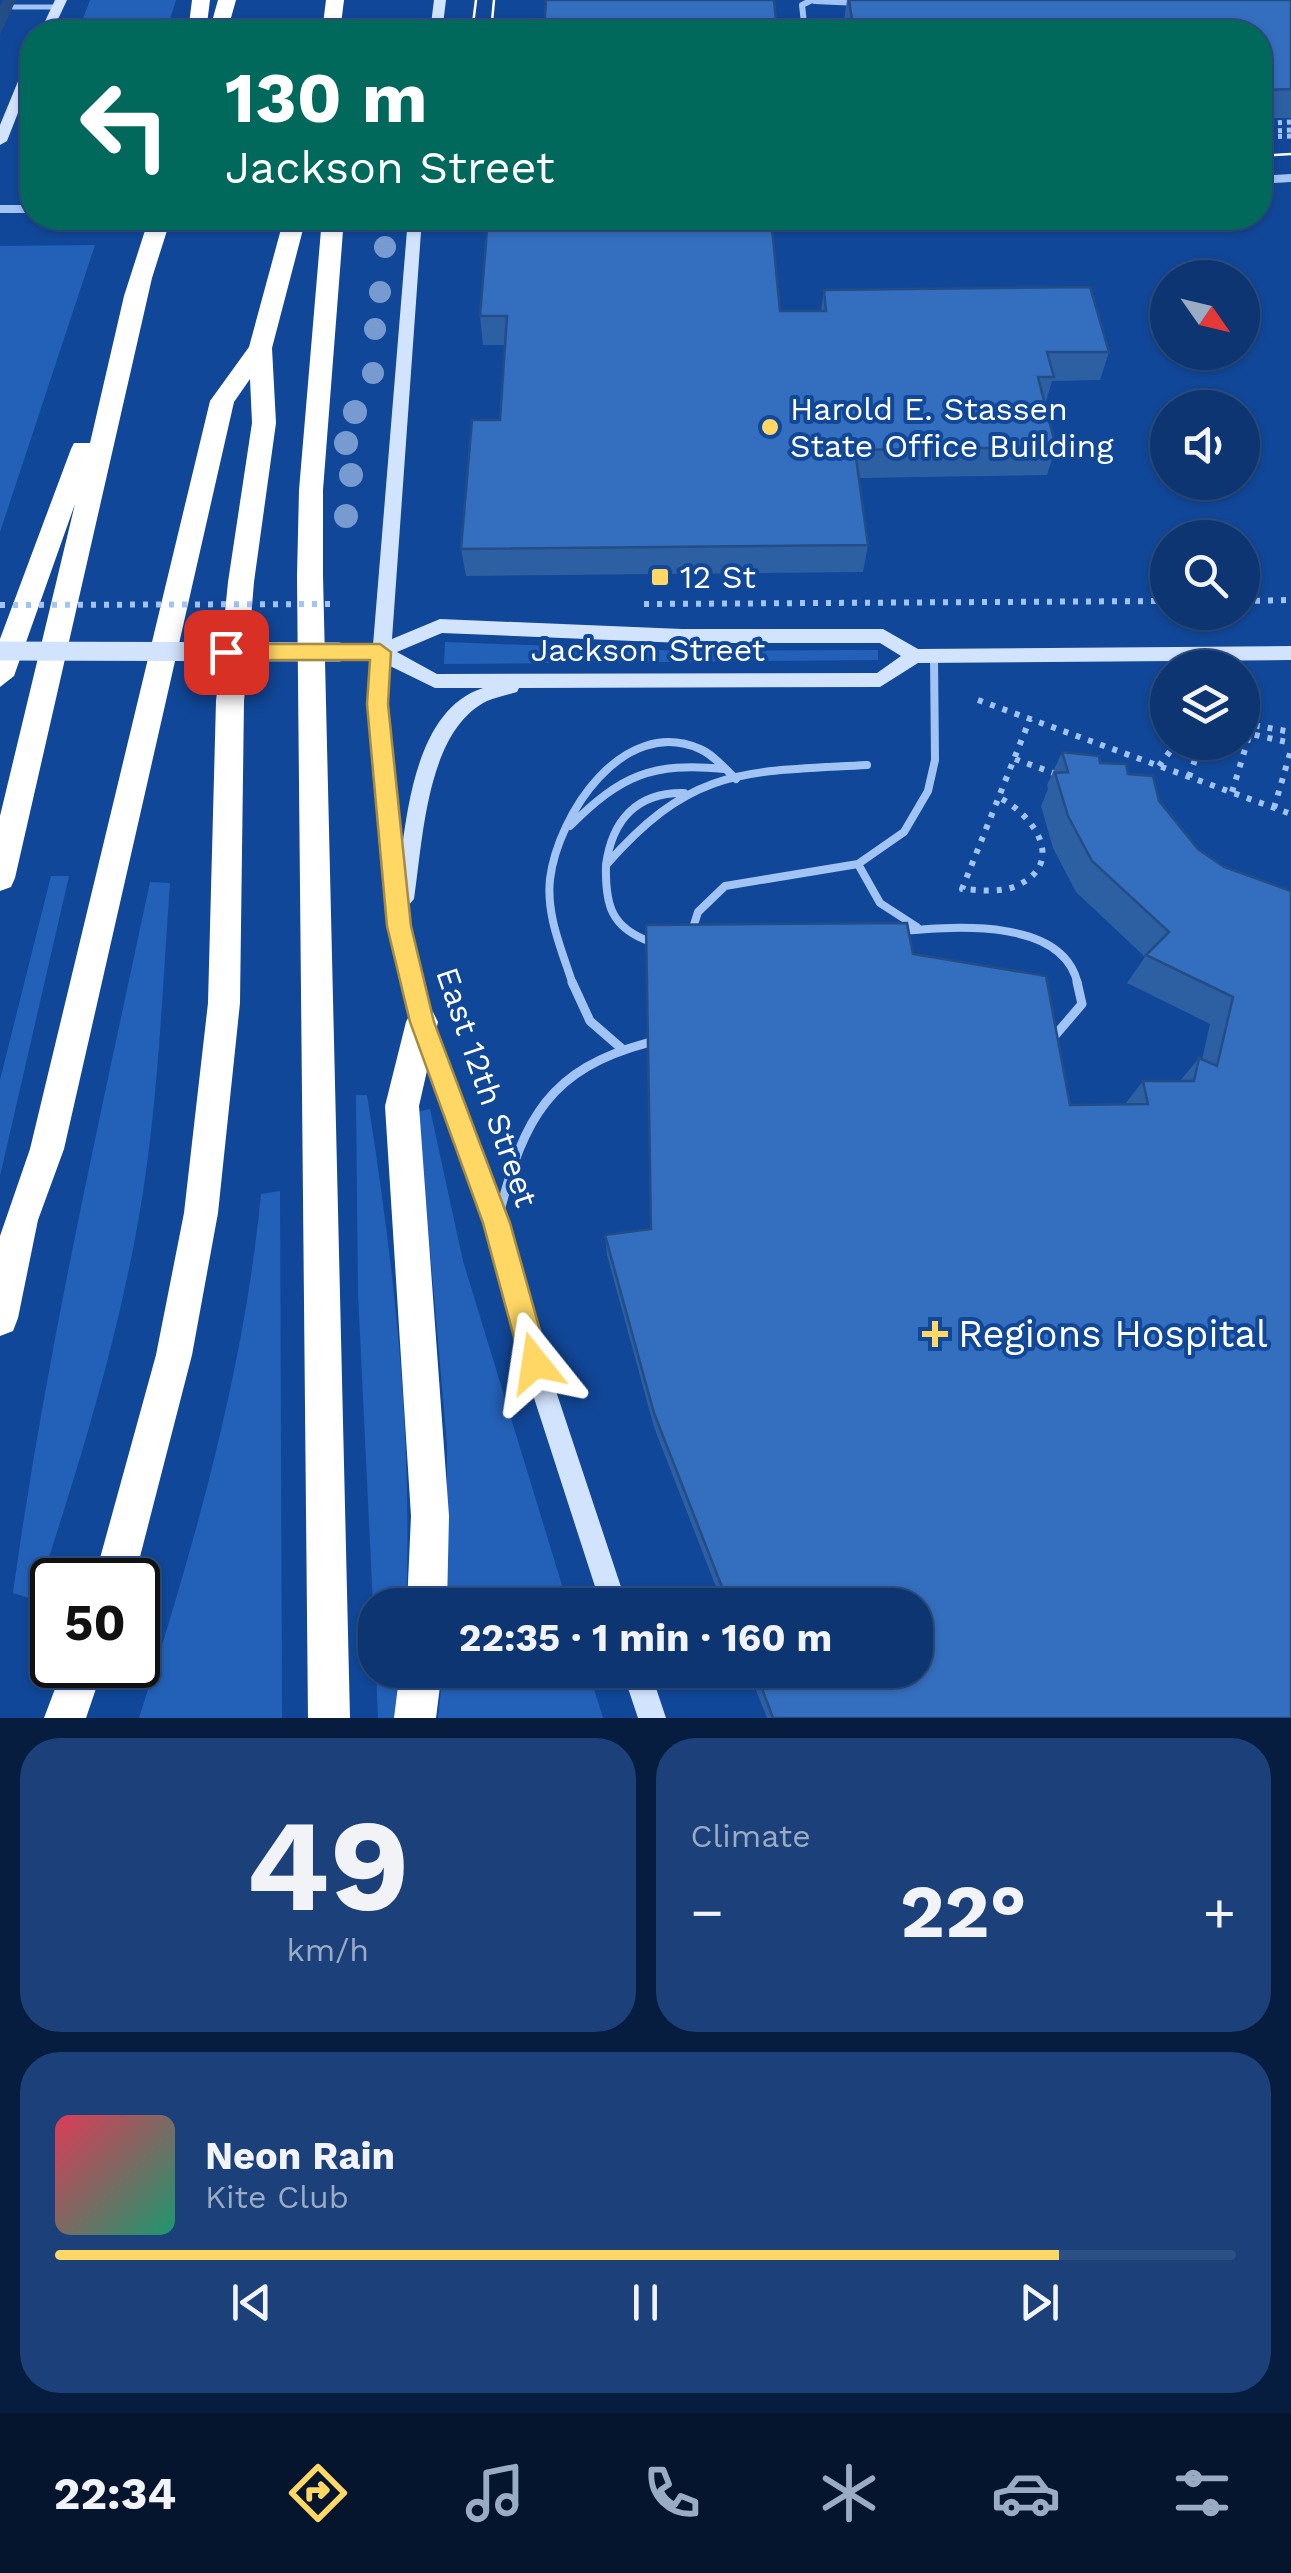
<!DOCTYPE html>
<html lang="en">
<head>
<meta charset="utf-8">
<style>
  body { margin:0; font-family:"Work Sans",sans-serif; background:#1b407a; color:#f1f3f6; height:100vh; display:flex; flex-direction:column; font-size:38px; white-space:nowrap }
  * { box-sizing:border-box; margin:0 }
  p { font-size:32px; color:#9aabc4 }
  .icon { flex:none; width:55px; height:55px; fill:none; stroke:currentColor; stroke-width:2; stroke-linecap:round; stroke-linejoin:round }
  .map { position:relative; height:1718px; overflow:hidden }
  .side { display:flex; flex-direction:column; gap:20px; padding:20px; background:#071d3f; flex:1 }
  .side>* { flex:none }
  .hud { position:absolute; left:20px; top:20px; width:1252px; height:210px; border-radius:40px; box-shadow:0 2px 8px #0004,0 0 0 2px #2d5084; background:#00695c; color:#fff; overflow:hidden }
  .needle { width:65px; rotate:124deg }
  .fabs { position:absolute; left:1150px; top:260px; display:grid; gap:20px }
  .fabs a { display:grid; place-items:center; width:110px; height:110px; border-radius:50%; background:#0d3572; box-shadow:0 2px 8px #0004,0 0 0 2px #2d5084; font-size:50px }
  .speed { position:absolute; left:30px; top:1558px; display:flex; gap:20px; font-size:50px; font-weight:700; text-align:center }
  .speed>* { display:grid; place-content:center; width:130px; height:130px; border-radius:50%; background:#0d3572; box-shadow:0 2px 8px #0004,0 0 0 2px #2d5084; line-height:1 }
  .speed .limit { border:5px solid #111; border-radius:15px; background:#fff; color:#111 }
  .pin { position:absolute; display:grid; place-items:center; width:85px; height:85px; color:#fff; margin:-42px; border-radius:20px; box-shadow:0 5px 15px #0006 }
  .me { position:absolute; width:110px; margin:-55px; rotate:345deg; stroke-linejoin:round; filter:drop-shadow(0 0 8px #0008) }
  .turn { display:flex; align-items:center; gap:35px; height:210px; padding:0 40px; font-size:45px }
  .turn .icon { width:130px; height:130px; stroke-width:2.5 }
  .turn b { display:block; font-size:70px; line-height:85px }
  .big { font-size:75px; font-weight:700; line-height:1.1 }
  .side .widget { flex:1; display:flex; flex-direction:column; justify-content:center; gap:15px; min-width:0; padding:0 35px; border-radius:40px; background:#1b407a }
  .side .dial { align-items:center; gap:0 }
  .dial b { font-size:130px; line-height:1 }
  .song { display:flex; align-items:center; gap:30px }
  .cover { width:120px; height:120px; border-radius:15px; background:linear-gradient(135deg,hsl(350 70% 55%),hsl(160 70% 35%)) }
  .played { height:10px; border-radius:5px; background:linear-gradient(90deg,#ffd765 85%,#2d5084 85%) }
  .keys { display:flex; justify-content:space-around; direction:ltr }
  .heat { display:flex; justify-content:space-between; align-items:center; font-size:55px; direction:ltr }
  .side .tiles { flex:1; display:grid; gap:20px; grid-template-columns:1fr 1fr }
  .widget:last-child { grid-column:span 2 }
  .trip { position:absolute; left:358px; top:1588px; width:575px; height:100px; border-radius:40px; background:#0d3572; box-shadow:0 2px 8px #0004,0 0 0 2px #2d5084; font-weight:700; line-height:100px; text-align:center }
  .menu { display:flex; height:160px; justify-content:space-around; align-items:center; background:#05152e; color:#9aabc4 }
  .menu .icon { width:70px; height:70px }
  .menu .on { color:#ffd765 }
  .menu b { font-size:45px; color:#f1f3f6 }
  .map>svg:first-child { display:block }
</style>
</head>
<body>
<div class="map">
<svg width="1291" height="1718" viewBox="0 0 1291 1718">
  <rect width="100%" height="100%" fill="#114798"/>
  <path fill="#2361b8" d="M 90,0 L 176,0 L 166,32 L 78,32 Z
    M 95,245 L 0,532 L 0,246 Z
    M 445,642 L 684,651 L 878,650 L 878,660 L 444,664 Z
    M 51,876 L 69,876 L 0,1176 L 0,1080 Z
    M 150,882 L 170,883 C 162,994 158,1107 139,1217 C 116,1348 76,1475 35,1600 L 13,1593 C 46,1353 100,1118 150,882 Z
    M 356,1095 L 367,1095 C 394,1266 413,1432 406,1605 L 375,1605 L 375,1647 L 358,1293 Z
    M 430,1109 L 463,1261 L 568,1605 L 447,1605 L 447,1444 L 418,1112 Z
    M 280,1191 L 282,1718 L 139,1718 C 194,1547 244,1372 261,1194 Z
    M 376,1670 L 402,1670 L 394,1718 L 378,1718 Z
    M 443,1670 L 588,1670 L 603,1718 L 438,1718 Z"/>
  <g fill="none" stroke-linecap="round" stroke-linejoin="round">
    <path stroke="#a2c4f4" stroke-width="5" stroke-dasharray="4 5" stroke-linecap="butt" d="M 1260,124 L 1291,122
      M 1260,132 L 1291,130
      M 1260,137 L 1291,136"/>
    <path stroke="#a2c4f4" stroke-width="6" stroke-dasharray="5 8" stroke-linecap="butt" d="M 1242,601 L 1291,600
      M 644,604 L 1168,601
      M 978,700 L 1291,814
      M 1242,723 L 1291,732
      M 1242,732 L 1291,743
      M 1015,759 L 1056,774
      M 1159,766 L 1177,742
      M 1189,777 L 1201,742
      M 1232,792 L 1250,733
      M 1002,799 C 1036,818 1066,864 1016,886 C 1000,893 979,890 962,889 L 1030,719
      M 1274,808 L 1291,750"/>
    <path stroke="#a2c4f4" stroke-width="5" d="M 13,7 L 58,7"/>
    <path stroke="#a2c4f4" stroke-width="8" d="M 570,826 C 621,775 652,762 724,769
      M 858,864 L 880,903 L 917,927
      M 606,865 C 612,820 637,792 684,793
      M 900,931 C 951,927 1064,916 1078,985
      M 691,934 L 698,912 L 725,886 L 858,864 L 904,832 L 928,791 L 935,760 L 934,656
      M 651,942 C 611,928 605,905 606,865 C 693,766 743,772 867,765
      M 573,985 C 562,950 546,916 550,879 C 558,815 623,715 700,749 C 714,755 725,769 736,779"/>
    <path stroke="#a2c4f4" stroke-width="9" d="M 572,982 L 590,1021 L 621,1048
      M 1052,1039 L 1082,1004 L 1077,982
      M 500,1211 C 524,1118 550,1069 647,1043"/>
    <path stroke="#a2c4f4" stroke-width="6" d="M 805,32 L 802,5 L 812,0"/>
    <path stroke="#a2c4f4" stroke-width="8" d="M 815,0 L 859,2"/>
    <path fill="#a2c4f4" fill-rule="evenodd" d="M 1291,174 L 1291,182 L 1260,184 L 1260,176 Z
      M 0,205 L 32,205 L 32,213 L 0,213 Z"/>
    <path fill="#d2e3fd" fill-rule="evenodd" d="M 55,0 L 67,0 L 52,32 L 40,32 Z
      M 434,0 L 446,0 L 442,32 L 430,32 Z
      M 32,58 L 32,77 L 7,141 L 0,145 L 0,125 L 26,62 Z
      M 408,218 L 422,218 L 392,639 L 440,619 L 682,629 L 883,629 L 918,649 L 1291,646 L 1291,660 L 918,663 L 880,687 L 519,688 L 517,692 C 507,695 496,697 487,701 C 426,731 423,841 414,899 L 407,907 L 433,1022 L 509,1223 L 548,1367 L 627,1605 L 601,1605 L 524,1367 L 485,1223 L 411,1022 L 389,926 L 369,704 L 372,659 L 339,659 L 330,652 L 339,645 L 373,645 ZM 442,633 L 682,643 L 880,643 L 901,656 L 877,673 L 437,674 L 397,652 ZM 390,666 L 435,688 L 483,688 C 422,707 409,795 402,848 L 387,704 Z
      M 622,1670 L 650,1670 L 666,1718 L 638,1718 Z"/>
    <path fill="#fff" fill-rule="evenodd" d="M 192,0 L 210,0 L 206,32 L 188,32 Z
      M 218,0 L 236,0 L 227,32 L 209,32 Z
      M 326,0 L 344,0 L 340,32 L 322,32 Z
      M 149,218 L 171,218 L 152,278 L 15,878 L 11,887 L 0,891 L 0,816 L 75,504 L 14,676 L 0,687 L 0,639 L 71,449 L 74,443 L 90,443 L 124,296 Z
      M 284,218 L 306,218 L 272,348 L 276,423 L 254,582 L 244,701 L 240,1003 L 218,1213 L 192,1355 L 134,1580 L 94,1580 L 156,1355 L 184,1213 L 208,1003 L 216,701 L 228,582 L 252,423 L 250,379 L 234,402 L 64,1149 L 38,1220 L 18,1318 L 13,1331 L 0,1336 L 0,1236 L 30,1149 L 210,401 L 249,347 Z
      M 322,218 L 344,218 L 323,490 L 323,576 L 350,1718 L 308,1718 L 297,576 L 299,490 Z
      M 422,1007 L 433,1012 L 438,1022 L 419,1106 L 449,1516 L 447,1605 L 407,1605 L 411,1516 L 385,1106 L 406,1022 L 411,1012 Z
      M 64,1665 L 104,1665 L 86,1718 L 44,1718 Z
      M 400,1670 L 442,1670 L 436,1718 L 394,1718 Z"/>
    <path stroke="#fff" stroke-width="2.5" d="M 472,32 L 476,0
      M 491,32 L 494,0
      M 1260,156 L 1291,154"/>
    <path stroke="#a2c4f4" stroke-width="6" stroke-dasharray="5 8" stroke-linecap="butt" d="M 0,605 L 335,604"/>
    <path stroke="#d2e3fd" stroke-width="19" d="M 0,651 L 339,652"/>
  </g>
  <g fill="#779bd0">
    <circle cx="385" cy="247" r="11"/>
    <circle cx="380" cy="292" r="11"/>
    <circle cx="375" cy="329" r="11"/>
    <circle cx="373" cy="373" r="11"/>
    <circle cx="355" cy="412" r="12"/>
    <circle cx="346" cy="443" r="12"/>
    <circle cx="351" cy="475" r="12"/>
    <circle cx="346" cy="516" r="12"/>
  </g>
  <path fill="#2d5fa3" d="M 847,0 L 1291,0 L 1291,118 L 1260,118 L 1260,32 L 846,32 L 844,20 Z
    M 824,290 L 1109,352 L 1100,380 L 1052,381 L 1045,405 L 1056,447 L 1047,475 L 859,478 L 868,545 L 863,572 L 466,576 L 461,549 L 500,420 L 505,345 L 483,345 L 480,316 L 821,311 Z
    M 1062,752 L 1100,763 L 1128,774 L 1159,801 L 1198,849 L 1224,867 L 1291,1718 L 767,1718 L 748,1670 L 915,1670 L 915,1605 L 723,1605 L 654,1427 L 607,1255 L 605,1235 L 650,1229 L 913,954 L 1070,1105 L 1125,1104 L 1143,1081 L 1180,1081 L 1199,1058 L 1202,1060 L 1210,1024 L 1127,983 L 1145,957 L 1076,892 L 1053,848 L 1041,806 L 1048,789 L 1047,785 Z"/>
  <path fill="#244d85" d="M 3,0 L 16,0 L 0,35 L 0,7 Z"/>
  <path fill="#346ebe" stroke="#244d85" stroke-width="2.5" d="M 546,0 L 774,0 L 777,32 L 544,32 Z
    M 849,0 L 1291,0 L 1291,89 L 1260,90 L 1260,32 L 854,32 Z
    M 488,218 L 771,218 L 780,311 L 826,311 L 824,290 L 1090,287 L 1109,352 L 1047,352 L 1054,377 L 1038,377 L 1056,447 L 855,450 L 868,545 L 461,549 L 472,420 L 500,420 L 507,316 L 480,316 Z
    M 1062,752 L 1099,756 L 1100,763 L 1126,764 L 1128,774 L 1153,776 L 1159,801 L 1198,849 L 1224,867 L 1291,891 L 1291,1718 L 773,1718 L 755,1670 L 915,1670 L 915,1605 L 729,1605 L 654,1413 L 605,1235 L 651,1229 L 646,925 L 907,923 L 913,954 L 1046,976 L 1070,1105 L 1148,1104 L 1143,1081 L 1194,1081 L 1199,1058 L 1217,1066 L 1233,997 L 1146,955 L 1169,932 L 1092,861 L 1068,816 L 1055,773 L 1068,772 Z"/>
  <path fill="#ffd765" stroke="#a68c42" stroke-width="2.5" d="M 226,644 L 380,644 L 391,652 L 388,704 L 411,926 L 434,1022 L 510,1223 L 549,1363 L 545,1373 L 535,1377 L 525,1373 L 521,1363 L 483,1223 L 410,1022 L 387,926 L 367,704 L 370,660 L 226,660 L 216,652 Z"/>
  <g fill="#ffd765" stroke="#114798" stroke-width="4">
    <circle cx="770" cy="427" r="10"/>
    <rect x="650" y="567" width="20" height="20" rx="5"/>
    <path d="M930 1319h10v10h10v10h-10v10h-10v-10h-10v-10h10z"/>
  </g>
  <g text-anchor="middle" stroke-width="8" stroke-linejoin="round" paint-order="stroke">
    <g font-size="32" fill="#fff" stroke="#114798" text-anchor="start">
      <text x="790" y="420">Harold E. Stassen<tspan x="790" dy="37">State Office Building</tspan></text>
      <text x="680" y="588">12 St</text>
    </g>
    <g font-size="32" fill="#fff" stroke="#114798">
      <text x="648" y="661">Jackson Street</text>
      <text transform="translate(487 1087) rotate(71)" y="11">East 12th Street</text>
    </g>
    <g font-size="38" fill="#fff" stroke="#114798" text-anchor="start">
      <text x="958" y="1347">Regions Hospital</text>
    </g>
  </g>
</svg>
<div class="fabs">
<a><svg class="needle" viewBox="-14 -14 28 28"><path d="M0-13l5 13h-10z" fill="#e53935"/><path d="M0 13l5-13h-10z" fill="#9aabc4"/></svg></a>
<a><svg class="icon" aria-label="sound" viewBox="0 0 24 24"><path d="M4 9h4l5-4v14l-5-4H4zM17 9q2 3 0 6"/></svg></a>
<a><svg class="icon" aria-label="search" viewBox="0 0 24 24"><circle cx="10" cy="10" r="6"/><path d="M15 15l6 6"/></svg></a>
<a><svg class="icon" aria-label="layers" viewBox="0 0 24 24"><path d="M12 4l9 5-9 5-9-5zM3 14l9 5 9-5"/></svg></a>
</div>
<div class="speed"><div class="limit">50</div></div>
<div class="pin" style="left:226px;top:652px;background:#d93025"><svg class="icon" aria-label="arrive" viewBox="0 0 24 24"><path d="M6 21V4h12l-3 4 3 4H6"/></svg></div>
<svg class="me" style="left:535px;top:1363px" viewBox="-20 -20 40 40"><path d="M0-17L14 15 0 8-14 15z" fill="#ffd765" stroke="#fff" stroke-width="4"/></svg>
<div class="trip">22:35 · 1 min · 160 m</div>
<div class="hud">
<div class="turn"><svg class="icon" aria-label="left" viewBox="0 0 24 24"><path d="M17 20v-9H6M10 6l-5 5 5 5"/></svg><div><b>130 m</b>Jackson Street</div></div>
</div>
</div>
<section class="side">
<div class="tiles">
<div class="widget dial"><b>49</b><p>km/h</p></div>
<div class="widget"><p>Climate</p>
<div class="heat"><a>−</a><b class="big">22°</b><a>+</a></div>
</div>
<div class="widget">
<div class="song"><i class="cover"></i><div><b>Neon Rain</b><p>Kite Club</p></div></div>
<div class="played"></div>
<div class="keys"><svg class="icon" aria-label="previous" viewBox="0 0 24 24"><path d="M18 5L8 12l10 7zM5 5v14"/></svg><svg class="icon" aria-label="pause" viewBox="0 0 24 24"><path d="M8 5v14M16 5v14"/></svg><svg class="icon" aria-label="next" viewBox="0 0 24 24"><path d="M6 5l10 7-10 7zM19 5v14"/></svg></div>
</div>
</div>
</section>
<nav class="menu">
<b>22:34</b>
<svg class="icon on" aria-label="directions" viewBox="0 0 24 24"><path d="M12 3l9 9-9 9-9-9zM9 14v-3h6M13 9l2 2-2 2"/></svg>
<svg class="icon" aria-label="music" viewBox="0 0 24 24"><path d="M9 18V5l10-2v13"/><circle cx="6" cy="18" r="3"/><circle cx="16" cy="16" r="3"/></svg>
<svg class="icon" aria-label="phone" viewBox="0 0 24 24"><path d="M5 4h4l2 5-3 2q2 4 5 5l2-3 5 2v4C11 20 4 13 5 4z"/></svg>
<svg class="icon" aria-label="climate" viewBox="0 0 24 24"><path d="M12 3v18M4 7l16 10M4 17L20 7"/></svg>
<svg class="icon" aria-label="car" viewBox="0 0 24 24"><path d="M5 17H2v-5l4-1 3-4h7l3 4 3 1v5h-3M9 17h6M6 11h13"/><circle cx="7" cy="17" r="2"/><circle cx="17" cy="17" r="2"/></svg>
<svg class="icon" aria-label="filters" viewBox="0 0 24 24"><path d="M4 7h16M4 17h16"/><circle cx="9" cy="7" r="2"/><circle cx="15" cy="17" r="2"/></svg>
</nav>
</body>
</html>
